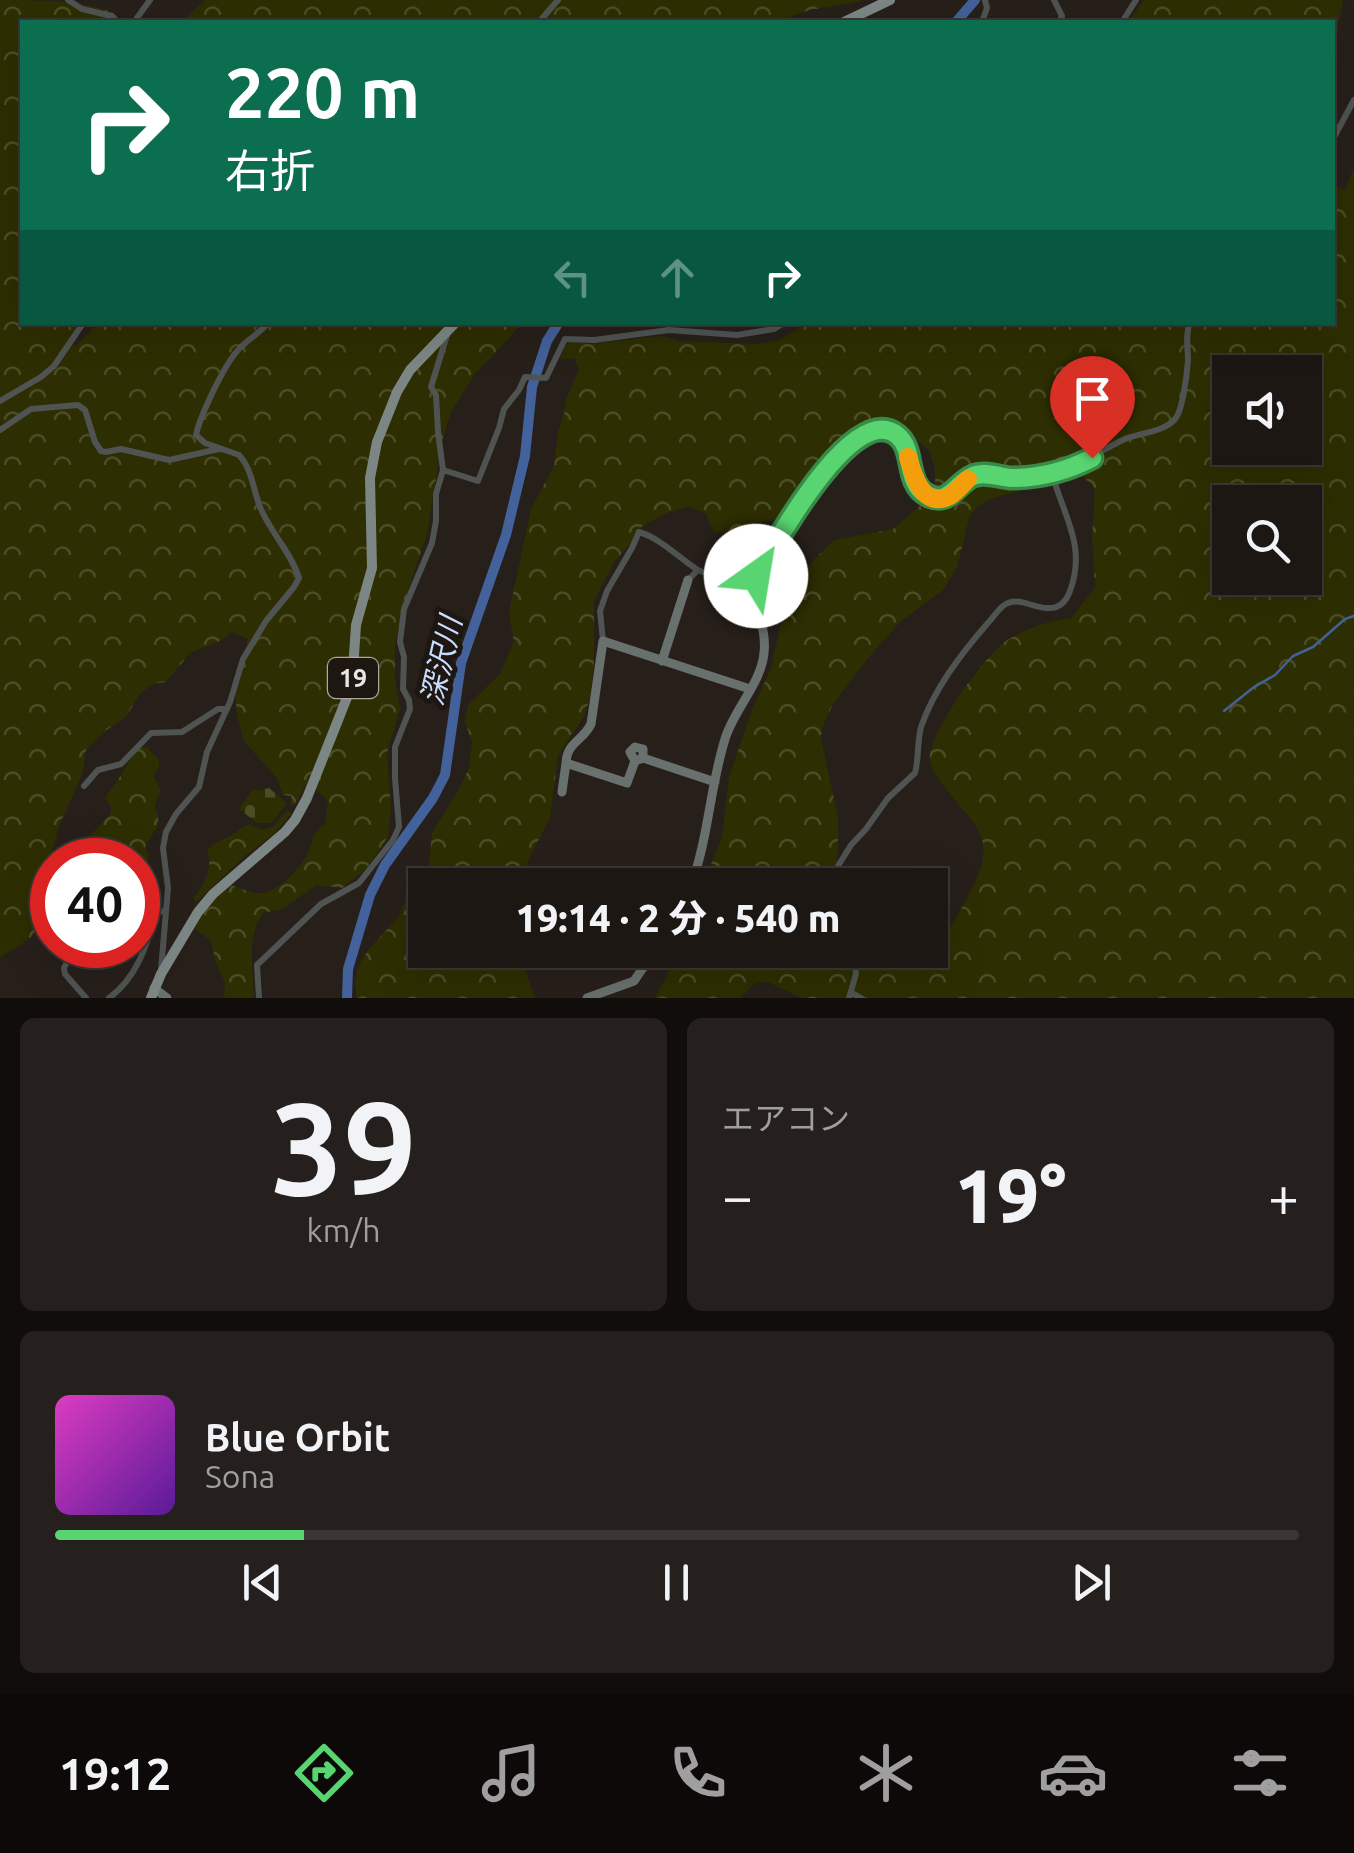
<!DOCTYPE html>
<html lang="ja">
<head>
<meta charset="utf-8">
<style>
  body { margin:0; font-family:Ubuntu,"Noto Sans JP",sans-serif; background:#25201d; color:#f1f3f6; height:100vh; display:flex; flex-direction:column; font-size:38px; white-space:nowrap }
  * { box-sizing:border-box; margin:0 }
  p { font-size:32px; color:#a09fa0 }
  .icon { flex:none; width:55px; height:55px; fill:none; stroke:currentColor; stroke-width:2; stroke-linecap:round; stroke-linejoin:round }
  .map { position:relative; height:998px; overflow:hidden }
  .sheet { display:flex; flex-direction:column; gap:20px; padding:20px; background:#100d0b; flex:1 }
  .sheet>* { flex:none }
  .guide { position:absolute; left:20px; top:20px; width:1315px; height:305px; border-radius:0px; box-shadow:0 10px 40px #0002,0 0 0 2px #3b3634; background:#0b6e4f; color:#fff; overflow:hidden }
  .fabs { position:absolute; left:1212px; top:355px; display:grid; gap:20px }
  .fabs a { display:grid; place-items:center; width:110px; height:110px; border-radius:0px; background:#1d1714; box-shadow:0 10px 40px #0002,0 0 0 2px #3b3634; font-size:50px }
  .speed { position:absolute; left:30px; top:838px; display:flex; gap:20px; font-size:50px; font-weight:700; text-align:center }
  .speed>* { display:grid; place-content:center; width:130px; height:130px; border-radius:50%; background:#1d1714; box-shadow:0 10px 40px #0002,0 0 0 2px #3b3634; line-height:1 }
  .speed .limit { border:15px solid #d22; background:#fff; color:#111 }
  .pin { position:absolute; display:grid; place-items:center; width:85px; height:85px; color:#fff; margin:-102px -42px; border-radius:50% 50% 50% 0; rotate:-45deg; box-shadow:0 0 10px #0007 }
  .pin .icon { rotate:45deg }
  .me { position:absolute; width:110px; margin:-55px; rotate:32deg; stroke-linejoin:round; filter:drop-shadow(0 0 8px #0008) }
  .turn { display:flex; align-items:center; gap:35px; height:210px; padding:0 40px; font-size:45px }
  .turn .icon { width:130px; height:130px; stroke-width:2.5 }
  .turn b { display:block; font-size:70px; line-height:85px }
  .lanes { display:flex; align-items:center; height:95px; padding:0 40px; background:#0003; justify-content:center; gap:50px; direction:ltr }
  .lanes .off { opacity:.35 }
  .big { font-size:75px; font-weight:800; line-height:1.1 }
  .sheet .widget { flex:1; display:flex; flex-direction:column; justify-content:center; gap:15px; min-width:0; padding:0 35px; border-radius:15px; background:#25201d }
  .sheet .dial { align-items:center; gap:0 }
  .dial b { font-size:130px; line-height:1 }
  .song { display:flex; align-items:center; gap:30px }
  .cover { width:120px; height:120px; border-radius:15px; background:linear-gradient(135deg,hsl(310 70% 55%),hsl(270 70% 35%)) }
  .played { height:10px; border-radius:5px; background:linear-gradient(90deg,#58d570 20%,#3b3634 20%) }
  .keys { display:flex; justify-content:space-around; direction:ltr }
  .heat { display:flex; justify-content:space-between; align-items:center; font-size:55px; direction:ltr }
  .sheet .tiles { flex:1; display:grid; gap:20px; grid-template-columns:1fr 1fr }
  .widget:last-child { grid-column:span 2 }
  .trip { position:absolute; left:408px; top:868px; width:540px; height:100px; border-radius:0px; background:#1d1714; box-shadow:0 10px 40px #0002,0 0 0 2px #3b3634; font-weight:800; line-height:100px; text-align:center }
  .dock { display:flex; height:160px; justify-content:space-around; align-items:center; background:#0c0908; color:#a09fa0 }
  .dock .icon { width:70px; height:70px }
  .dock .current { color:#58d570 }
  .dock b { font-size:45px; color:#f1f3f6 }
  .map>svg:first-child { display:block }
</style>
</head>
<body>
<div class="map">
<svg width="1354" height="998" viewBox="0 0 1354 998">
  <defs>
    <pattern id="forest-crowns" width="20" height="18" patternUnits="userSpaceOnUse" patternTransform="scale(2.5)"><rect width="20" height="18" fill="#2d2e01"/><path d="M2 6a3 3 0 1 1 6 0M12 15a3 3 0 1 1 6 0" fill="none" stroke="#4c4c26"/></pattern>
    <pattern id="cemetery-stones" width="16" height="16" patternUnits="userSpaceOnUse" patternTransform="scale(2.5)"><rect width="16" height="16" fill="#2d2e01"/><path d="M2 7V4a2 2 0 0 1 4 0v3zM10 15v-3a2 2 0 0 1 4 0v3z" fill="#4c4c26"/></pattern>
  </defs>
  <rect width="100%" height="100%" fill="#271f1a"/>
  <path fill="url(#forest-crowns)" fill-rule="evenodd" d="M 0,0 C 31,0 95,0 118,16 L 117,22 L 22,22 L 22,322 L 78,323 L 70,341 L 76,346 L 90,332 L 97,323 L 523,323 L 475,374 L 451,412 L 442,441 L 427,534 L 407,593 L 395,645 L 395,679 L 400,709 L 387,753 L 391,810 L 388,837 L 366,869 L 342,888 L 316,885 L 283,909 L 263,913 C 245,940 254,968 254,998 L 224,998 C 226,977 224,982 217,965 C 210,946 218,942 195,930 C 201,911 215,898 231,885 C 240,888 253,894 262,893 C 278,891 298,871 306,857 C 314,842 309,836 325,824 L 328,801 L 317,790 L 305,787 L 294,806 L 290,805 L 291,796 L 283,795 L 277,778 L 243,740 L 237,714 L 235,694 L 248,639 L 232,632 L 218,642 L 190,653 L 166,682 L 152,684 L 139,695 L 126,717 L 105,731 L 86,750 L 83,772 L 59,826 L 38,903 L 39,922 L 34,935 L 15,949 L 1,956 L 0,960 Z
    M 205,0 L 863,0 C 838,8 804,6 783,22 L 181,22 Z
    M 1144,0 L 1343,0 L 1333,53 L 1332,22 L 1128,22 Z
    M 1354,168 L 1354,998 L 802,998 L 768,982 L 755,983 L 741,998 L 655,998 L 680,950 L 866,950 C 885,962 900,970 923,965 C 940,948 980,881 983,859 C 985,845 982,835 974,823 C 963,807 933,779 930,761 C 926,736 985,655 1006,641 C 1025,628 1049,621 1071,618 L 1095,588 L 1092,536 L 1095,493 L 1093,486 L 1081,475 L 1069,472 L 1052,475 L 1035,486 L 990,499 L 977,507 L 969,518 L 957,568 L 943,590 L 900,622 L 869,657 L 832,706 L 824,723 L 821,738 L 838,817 L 838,845 L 836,865 L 822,885 L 703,885 L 722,837 L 729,777 L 752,710 L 771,668 L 782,618 L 797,582 L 813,561 L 834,540 L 893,529 L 922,504 L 935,485 L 935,469 L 929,450 L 904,430 L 868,426 L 841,451 L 790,519 C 781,522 773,519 765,521 C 745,524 736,535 714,532 L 706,514 L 689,506 L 666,513 L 638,529 L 630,544 L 614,562 L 594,601 L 594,661 L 590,697 L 584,716 L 558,756 L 550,818 L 529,858 L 521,885 L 425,885 L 425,950 L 521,950 L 522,961 L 535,998 L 357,998 C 348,960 378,942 400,915 L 403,906 L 428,874 L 432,833 L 458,791 L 469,768 L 472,743 L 465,721 L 468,705 L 500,674 L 514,642 L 509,612 L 531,509 L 554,466 L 558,431 L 564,414 L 566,400 L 579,369 L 574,358 L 560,359 L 566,345 L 571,342 L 591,344 L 662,336 L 678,341 L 758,344 L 780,340 L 808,322 L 1332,322 L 1333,185 L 1345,190 ZM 1230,372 L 1305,372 L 1305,448 L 1230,448 ZM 1230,502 L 1305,502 L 1305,578 L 1230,578 Z
    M 140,747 L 148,748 L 159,760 L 159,767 L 153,777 C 165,795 159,788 155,807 C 164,831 153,827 145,848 C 149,855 151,859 145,865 L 138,864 L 138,860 C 120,860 103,860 91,845 L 91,835 L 111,813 L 111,806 L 105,799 C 107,793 111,789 115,784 C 124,772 129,759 140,747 Z
    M 289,811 L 292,813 L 274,834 L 246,855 L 196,902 L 193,898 C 206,883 213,867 207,849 C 215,842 221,841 230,836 C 245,829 241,819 261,830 L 273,827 L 285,812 Z"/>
  <path fill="url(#cemetery-stones)" d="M 269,788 L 287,803 L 272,823 L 257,823 L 239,809 L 253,789 L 258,791 Z"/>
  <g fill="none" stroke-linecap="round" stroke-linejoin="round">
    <path stroke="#43619a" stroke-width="2.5" d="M 1224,711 L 1254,687 L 1275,675 L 1293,656 L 1313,647 L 1345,619 L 1354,616"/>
    <path stroke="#43619a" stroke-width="10" d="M 956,22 L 975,0
      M 347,998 L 348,969 L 370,895 L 385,865 L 433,798 L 445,775 L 461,663 L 506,535 L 525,456 L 532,387 L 547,341 L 559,322"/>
    <path stroke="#4f5453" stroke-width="6" d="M 68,0 L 82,9 L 112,16 L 117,22
      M 1054,0 L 1062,16 L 1059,22
      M 134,22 L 150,0
      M 539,22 L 558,0
      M 982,22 L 987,8 L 985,0
      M 1122,22 L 1136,0
      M 1332,141 L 1354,100
      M 0,401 L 41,377 L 54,366 L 84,322
      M 0,430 L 31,409 L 78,405 L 85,410 L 95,442 L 101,451 L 106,452 L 121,449 L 169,460 L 219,449
      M 443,470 L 478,481 L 499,428 L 504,409 L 519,390 L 525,377 L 546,378 L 565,339 L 594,340 L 669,330 L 737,335 L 774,329 L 786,322
      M 934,498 C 957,499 956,483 973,476 C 985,471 1018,479 1034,477 C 1068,473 1095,453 1125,439 C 1140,433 1164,432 1175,419 C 1183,410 1187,373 1188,360 C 1188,347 1185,335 1190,322
      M 688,580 L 698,570 L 753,592
      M 753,588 L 766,594 L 770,593 L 793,573 L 796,565
      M 603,641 L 600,611 L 607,591 L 632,548 L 639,532 C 660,538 679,558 698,570
      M 84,786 L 98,770 L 121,764 L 151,733 L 182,732 L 218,709 L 227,709
      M 836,885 L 838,866 L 851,845 L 866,829 L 888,798 L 915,773 C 919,758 917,742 921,727 C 934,689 961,654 987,624 C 992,619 997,611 1003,606 C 1017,595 1032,608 1047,608 C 1059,609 1066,602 1070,591 C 1087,545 1063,516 1052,473
      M 161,970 L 168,888 L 163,848 L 166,832 L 176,814 L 199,787 L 207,752 L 230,702 L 243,659 L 266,621 L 294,587 L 299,578 C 291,552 270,532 260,507 C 253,489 252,469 239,455 L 205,443 L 196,435 C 200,416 225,363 239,349 C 248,339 260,333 269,322
      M 852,993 L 861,998
      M 86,998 L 65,974 L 64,968 C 68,956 83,956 91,945
      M 109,998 C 137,978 146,946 156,915 L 160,911 L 165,912
      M 259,998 L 257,965 L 321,904 L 359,883 L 393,840 L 399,827 L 395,778 L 395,747 L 410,709 L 409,700 L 403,689 L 404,657 L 400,642 L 404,609 L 432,543 L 436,521 L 436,494 L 443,470 L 438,432 L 436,395 L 431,387 L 447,335
      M 849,998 L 856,974 L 853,950"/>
    <path stroke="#69716f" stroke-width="9" d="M 662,661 L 688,580
      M 635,761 L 630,752 L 635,747 L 643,749 L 643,758
      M 715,782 L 643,758 L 635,761 L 627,783 L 566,763 C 567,742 583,741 591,724 L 603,641 L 750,689
      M 562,792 L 566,763
      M 691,885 C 709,837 710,784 726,736 C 736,707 761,683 764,653 C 768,616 742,599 763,564 C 780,538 862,386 902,440 C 918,461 903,484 934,498
      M 154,988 L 167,998
      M 587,998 L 634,981 L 655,950"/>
    <path stroke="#7c8785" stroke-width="10" d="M 844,22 L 890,0
      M 151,998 L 161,974 L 198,912 L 213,894 L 285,832 L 295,820 L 307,798 L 352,685 L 356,625 L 372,568 L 370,478 L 377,442 L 397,392 L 410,370 L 456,322"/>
  </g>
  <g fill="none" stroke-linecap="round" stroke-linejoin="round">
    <defs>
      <path id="route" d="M 756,576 C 774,546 853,400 897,435 C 916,450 904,482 927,495 C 949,507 956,483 973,476 C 984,471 999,477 1011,478 C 1039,478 1067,471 1092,458"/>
    </defs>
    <use href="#route" stroke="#398a49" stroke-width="25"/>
    <use href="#route" stroke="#58d570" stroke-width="18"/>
    <path stroke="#f59e0b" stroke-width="18" d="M 908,457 C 913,475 923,510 950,496 C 956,492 963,484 968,479"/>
  </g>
  <g text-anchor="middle" stroke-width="10" stroke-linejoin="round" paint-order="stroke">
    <rect fill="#1e1611" stroke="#aea8a3" stroke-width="2.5" x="328" y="658" width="50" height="40" rx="8"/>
    <g font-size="25" font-weight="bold" fill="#ece6e2">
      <text x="353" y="687">19</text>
    </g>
    <g font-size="30" font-style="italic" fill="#c8dcfd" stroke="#1e1611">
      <text transform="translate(442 661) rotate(-77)" y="10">深沢川</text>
    </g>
  </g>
</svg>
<div class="fabs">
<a><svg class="icon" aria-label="sound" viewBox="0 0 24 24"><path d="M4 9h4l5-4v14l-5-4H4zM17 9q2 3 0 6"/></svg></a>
<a><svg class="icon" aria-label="search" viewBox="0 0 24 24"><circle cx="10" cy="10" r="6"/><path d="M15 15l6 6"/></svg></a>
</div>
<div class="speed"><div class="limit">40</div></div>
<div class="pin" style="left:1092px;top:458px;background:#d93025"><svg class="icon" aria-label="arrive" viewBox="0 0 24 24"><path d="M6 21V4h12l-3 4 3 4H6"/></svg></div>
<svg class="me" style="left:756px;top:576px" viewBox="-20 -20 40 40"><circle r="19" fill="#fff"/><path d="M0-13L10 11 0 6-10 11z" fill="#58d570"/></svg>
<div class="trip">19:14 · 2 分 · 540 m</div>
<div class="guide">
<div class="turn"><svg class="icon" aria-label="right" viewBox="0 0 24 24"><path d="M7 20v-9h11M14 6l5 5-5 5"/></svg><div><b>220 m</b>右折</div></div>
<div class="lanes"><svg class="icon off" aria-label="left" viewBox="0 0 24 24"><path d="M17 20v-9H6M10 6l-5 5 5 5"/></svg><svg class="icon off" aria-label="ahead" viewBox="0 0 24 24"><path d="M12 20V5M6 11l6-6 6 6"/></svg><svg class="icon" aria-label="right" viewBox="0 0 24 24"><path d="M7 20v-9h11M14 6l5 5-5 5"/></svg></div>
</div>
</div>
<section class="sheet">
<div class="tiles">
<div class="widget dial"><b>39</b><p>km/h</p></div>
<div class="widget"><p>エアコン</p>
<div class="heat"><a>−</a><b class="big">19°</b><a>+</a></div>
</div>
<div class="widget">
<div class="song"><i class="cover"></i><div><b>Blue Orbit</b><p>Sona</p></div></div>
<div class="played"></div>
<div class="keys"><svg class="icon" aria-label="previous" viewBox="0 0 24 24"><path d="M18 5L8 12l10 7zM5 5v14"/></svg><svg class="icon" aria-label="pause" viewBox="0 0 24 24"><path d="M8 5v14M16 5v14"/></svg><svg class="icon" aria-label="next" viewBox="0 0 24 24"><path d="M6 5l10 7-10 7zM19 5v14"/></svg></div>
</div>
</div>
</section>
<nav class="dock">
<b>19:12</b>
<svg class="icon current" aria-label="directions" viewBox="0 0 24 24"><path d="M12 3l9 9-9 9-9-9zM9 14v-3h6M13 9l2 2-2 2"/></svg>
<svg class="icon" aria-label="music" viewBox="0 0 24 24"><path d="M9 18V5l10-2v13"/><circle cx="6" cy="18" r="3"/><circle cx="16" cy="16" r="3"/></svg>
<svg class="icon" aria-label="phone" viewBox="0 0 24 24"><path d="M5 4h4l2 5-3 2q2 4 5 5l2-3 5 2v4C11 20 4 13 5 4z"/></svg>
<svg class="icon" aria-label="climate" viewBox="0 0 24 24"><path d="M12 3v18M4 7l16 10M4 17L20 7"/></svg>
<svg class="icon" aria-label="car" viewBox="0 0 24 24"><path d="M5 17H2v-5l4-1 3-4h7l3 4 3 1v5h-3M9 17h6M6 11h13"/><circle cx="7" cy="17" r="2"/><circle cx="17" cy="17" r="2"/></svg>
<svg class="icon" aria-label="filters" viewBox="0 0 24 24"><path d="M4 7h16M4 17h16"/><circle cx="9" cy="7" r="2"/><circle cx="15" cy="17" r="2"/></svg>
</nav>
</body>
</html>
